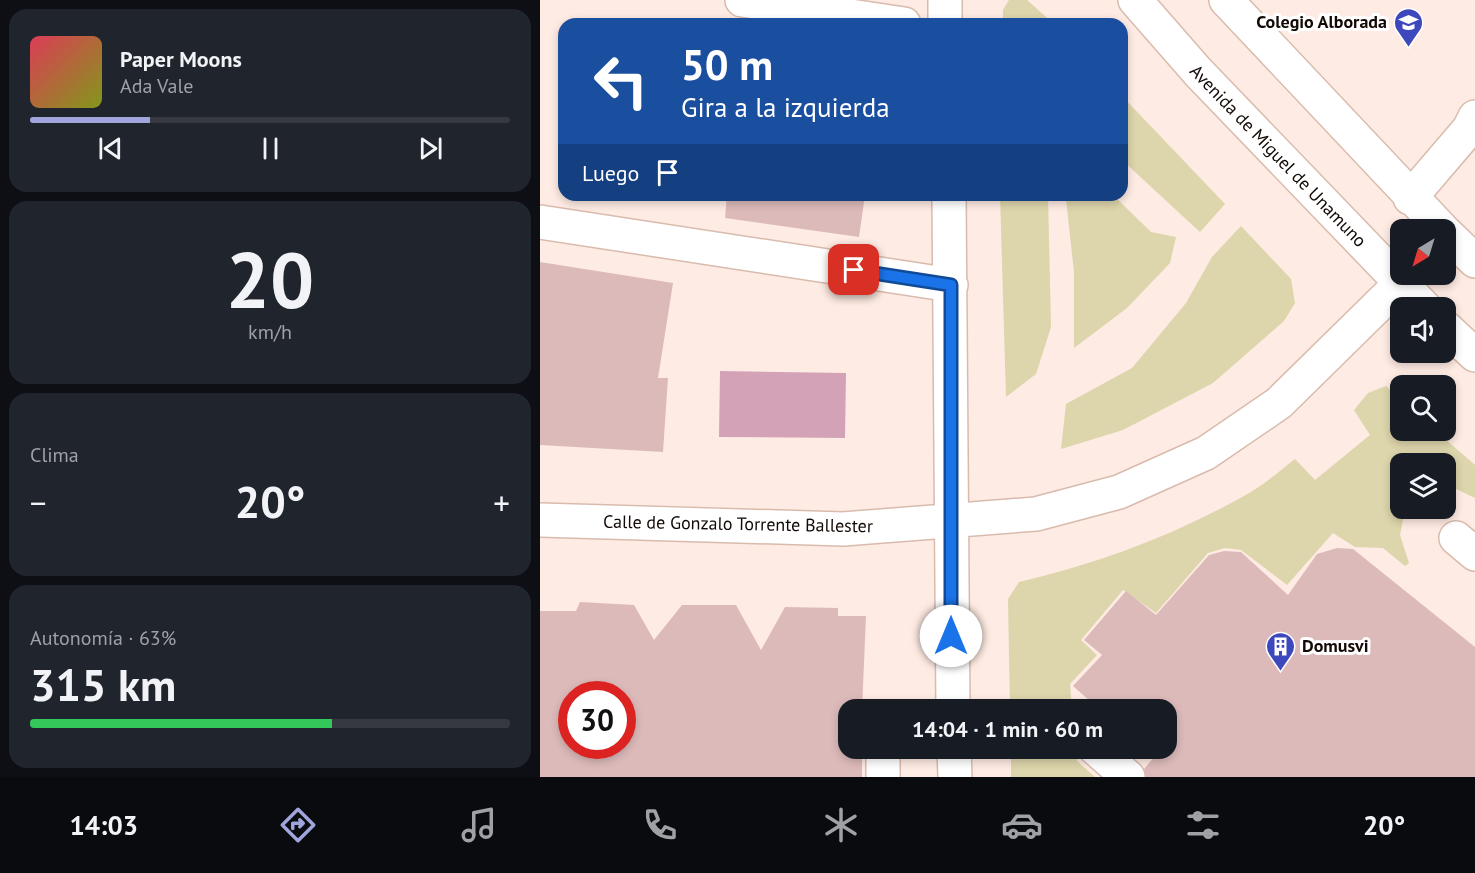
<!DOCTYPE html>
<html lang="es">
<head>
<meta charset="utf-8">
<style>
  body { margin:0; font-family:"PT Sans",sans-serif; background:#20242c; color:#f1f3f6; height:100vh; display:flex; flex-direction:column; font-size:22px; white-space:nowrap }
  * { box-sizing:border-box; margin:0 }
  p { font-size:20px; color:#9ea1a6 }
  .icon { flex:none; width:33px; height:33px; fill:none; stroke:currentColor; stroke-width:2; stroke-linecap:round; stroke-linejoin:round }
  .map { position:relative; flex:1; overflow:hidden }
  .drawer { display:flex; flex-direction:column; gap:9px; padding:9px; background:#0d0f14; width:540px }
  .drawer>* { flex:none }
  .guide { position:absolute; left:18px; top:18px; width:570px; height:183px; border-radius:18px; box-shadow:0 3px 9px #0003; background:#1a4fa0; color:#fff; overflow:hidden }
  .needle { width:39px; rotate:218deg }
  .fabs { position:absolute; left:850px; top:219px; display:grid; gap:12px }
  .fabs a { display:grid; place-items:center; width:66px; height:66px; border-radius:12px; background:#171b24; box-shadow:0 3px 9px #0003; font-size:30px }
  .speed { position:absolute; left:18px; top:681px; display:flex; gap:12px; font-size:30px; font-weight:700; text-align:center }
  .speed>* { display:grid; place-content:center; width:78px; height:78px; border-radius:50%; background:#171b24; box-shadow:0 3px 9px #0003; line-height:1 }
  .speed .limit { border:9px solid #d22; background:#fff; color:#111 }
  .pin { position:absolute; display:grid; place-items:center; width:51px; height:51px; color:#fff; margin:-26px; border-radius:12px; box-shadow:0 3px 9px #0006 }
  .me { position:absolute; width:66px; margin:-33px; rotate:0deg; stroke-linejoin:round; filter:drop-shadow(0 0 4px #0008) }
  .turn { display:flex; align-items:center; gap:21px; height:126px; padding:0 24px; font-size:27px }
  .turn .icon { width:78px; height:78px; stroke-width:2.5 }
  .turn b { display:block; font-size:42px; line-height:51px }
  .then { display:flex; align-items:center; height:57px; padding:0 24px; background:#0003; gap:12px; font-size:22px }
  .big { font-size:45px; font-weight:700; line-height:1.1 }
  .drawer .card { flex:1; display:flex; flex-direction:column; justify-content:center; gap:9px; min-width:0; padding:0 21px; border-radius:18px; background:#20242c }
  .drawer .dial { align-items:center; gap:0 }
  .dial b { font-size:78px; line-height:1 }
  .song { display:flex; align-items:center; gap:18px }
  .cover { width:72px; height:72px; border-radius:9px; background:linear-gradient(135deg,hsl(350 70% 55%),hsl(70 70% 35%)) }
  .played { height:6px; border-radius:3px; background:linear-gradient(90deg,#a0a6db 25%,#363941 25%) }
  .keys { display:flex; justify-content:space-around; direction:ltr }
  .heat { display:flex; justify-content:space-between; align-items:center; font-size:33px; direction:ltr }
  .charge { height:9px; border-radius:4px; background:linear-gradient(90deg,#34c759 63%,#363941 0) }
  .trip { position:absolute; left:298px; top:699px; width:339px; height:60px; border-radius:18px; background:#171b24; box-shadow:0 3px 9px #0003; font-weight:700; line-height:60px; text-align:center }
  .menu { display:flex; height:96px; justify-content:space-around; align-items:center; background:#090b0e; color:#9ea1a6 }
  .menu .icon { width:42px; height:42px }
  .menu .active { color:#a0a6db }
  .menu b { font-size:27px; color:#f1f3f6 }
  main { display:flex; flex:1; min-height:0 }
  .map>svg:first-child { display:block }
</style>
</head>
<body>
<main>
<section class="drawer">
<div class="card">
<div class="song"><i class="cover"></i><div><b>Paper Moons</b><p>Ada Vale</p></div></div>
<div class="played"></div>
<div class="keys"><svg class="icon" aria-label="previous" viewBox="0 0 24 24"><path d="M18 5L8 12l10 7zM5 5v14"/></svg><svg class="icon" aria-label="pause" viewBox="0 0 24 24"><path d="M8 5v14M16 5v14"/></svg><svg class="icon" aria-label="next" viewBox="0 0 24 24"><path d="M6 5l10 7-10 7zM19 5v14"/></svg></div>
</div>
<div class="card dial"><b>20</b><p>km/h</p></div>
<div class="card"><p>Clima</p>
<div class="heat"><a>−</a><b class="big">20°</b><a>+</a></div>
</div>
<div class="card"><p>Autonomía · 63%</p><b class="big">315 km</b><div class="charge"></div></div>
</section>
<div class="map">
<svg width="935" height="777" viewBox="0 0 935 777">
  <rect width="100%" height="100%" fill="#feebe3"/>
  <path fill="#ddd5ab" d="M 469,0 L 487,0 L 514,24 L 463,24 L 463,10 Z
    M 582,96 L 685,204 L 660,232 L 582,160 Z
    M 460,195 L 508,195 L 511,327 L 496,374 L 466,397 Z
    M 545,195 L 573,195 L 611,232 L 636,237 L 630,263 L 587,308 L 534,348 L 534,272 L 526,199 Z
    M 701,226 L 751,279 L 755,303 L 744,321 L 673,383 L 583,430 L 521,449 L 526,404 L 592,368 L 646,303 L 672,257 Z
    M 846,386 L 861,400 L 861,430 L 896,431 L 935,465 L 935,498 L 906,484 L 906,464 L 861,464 L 861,508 L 865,509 L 860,535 L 869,563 L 865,566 L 843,548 L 815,547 L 793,533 L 747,585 L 701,550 L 685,548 L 668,553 L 616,613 L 583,590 L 541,640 L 557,655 L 530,684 L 532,709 L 470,709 L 468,599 L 479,582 C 560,563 638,534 711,492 C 726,483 741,470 755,459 L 775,480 L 830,435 L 814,410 L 828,393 Z
    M 471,749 L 536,749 L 537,761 L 555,777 L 471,777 Z"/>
  <path fill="#d4a2b7" d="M 180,371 L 306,373 L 305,438 L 179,437 Z"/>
  <path fill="#ddbaba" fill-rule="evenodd" d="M 187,195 L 325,195 L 319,237 L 185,218 Z
    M 0,262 L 133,283 L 118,378 L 128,378 L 123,452 L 0,445 Z
    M 797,548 L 813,549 L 935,647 L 935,777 L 606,777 L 604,769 L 615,756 L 606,748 L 627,748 L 627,710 L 560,710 L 533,686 L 562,655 L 544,640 L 586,591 L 616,615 L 669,555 L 684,551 L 701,552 L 748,595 L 777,554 Z
    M 40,602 L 94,605 L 114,640 L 142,605 L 196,605 L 221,650 L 245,607 L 298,608 L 298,616 L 326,616 L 322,710 L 309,710 L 309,748 L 322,748 L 322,777 L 0,777 L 0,611 L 36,611 ZM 32,694 L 82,694 L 82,746 L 32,746 Z"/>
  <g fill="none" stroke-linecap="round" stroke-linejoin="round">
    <defs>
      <path id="minor" d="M 202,0 L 364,24
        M 595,0 L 658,72 L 885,308
        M 686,0 L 903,230
        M 405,24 L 405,0
        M 409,195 L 413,710
        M 870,198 L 929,129 L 935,117
        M 0,222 L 411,285
        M 906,233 L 935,261
        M 906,328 L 935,355
        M 0,520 L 303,529 L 496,514 L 579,492 L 666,453 L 739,403 L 860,284
        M 916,538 L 935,554
        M 414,748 L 415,777
        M 555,748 L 588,777
        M 343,777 L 343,748"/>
    </defs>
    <use href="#minor" stroke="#d9bbad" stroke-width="36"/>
    <use href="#minor" stroke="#fff" stroke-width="33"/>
  </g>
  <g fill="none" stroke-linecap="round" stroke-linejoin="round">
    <defs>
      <path id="route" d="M 314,270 L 411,285 L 411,636"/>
    </defs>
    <use href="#route" stroke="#114b97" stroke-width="15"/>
    <use href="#route" stroke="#1a73e8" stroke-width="10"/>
  </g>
  <defs>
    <symbol id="school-pin" viewBox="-11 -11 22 30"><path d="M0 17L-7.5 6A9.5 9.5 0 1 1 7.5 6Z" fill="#3c48bb" stroke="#fff"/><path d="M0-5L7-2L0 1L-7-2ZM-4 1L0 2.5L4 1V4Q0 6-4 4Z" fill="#fff"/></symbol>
    <symbol id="building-pin" viewBox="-11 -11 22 30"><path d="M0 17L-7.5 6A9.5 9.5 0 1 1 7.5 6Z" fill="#3c48bb" stroke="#fff"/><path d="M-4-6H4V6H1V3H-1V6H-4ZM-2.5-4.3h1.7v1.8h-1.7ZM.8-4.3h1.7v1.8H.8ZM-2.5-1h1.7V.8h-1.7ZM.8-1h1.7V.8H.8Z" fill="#fff"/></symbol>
  </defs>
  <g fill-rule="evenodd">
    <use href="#school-pin" x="852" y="6" width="33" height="45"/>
    <use href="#building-pin" x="724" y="630" width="33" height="45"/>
  </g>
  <g text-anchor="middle" stroke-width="6" stroke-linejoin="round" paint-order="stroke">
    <g font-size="18" font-weight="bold" fill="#130a06" stroke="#fff" text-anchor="end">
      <text x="847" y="28">Colegio Alborada</text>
      <text x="762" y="652" text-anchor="start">Domusvi</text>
    </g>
    <g font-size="18" fill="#130a06" stroke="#fff">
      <text transform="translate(738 156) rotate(46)" y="6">Avenida de Miguel de Unamuno</text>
      <text transform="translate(198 524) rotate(1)" y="6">Calle de Gonzalo Torrente Ballester</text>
    </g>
  </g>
</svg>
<div class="fabs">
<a><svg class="needle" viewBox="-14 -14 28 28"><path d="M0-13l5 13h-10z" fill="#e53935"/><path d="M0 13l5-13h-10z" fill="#9ea1a6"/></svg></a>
<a><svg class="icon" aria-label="sound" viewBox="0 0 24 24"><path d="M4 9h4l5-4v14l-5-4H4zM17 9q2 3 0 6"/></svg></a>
<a><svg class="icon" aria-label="search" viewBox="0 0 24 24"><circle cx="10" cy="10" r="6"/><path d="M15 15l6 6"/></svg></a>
<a><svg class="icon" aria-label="layers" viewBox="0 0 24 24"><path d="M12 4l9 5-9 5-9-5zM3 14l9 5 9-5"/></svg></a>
</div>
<div class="speed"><div class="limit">30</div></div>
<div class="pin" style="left:314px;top:270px;background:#d93025"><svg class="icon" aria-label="arrive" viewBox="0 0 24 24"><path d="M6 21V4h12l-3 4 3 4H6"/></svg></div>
<svg class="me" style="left:411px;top:636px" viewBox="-20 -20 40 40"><circle r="19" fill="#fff"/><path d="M0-13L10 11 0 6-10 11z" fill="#1a73e8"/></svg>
<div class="trip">14:04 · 1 min · 60 m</div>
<div class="guide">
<div class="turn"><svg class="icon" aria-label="left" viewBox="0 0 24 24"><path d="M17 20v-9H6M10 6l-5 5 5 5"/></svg><div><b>50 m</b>Gira a la izquierda</div></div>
<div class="then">Luego<svg class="icon" aria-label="arrive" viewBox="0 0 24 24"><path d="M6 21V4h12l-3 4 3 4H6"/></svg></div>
</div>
</div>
</main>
<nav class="menu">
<b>14:03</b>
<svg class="icon active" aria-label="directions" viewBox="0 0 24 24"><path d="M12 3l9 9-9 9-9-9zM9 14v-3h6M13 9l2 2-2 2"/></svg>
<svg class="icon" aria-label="music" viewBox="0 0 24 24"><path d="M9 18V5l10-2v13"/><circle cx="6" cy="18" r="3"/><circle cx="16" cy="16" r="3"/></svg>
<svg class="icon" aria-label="phone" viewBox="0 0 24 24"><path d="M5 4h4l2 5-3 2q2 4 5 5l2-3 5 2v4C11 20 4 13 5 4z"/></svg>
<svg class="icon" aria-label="climate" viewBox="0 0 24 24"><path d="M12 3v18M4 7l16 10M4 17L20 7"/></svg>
<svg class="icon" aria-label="car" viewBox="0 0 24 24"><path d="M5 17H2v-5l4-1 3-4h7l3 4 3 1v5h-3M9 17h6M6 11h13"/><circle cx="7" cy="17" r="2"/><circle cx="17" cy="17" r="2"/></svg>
<svg class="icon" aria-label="filters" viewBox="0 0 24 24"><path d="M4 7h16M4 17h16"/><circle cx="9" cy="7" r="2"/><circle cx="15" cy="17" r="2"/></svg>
<b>20°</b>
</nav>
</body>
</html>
